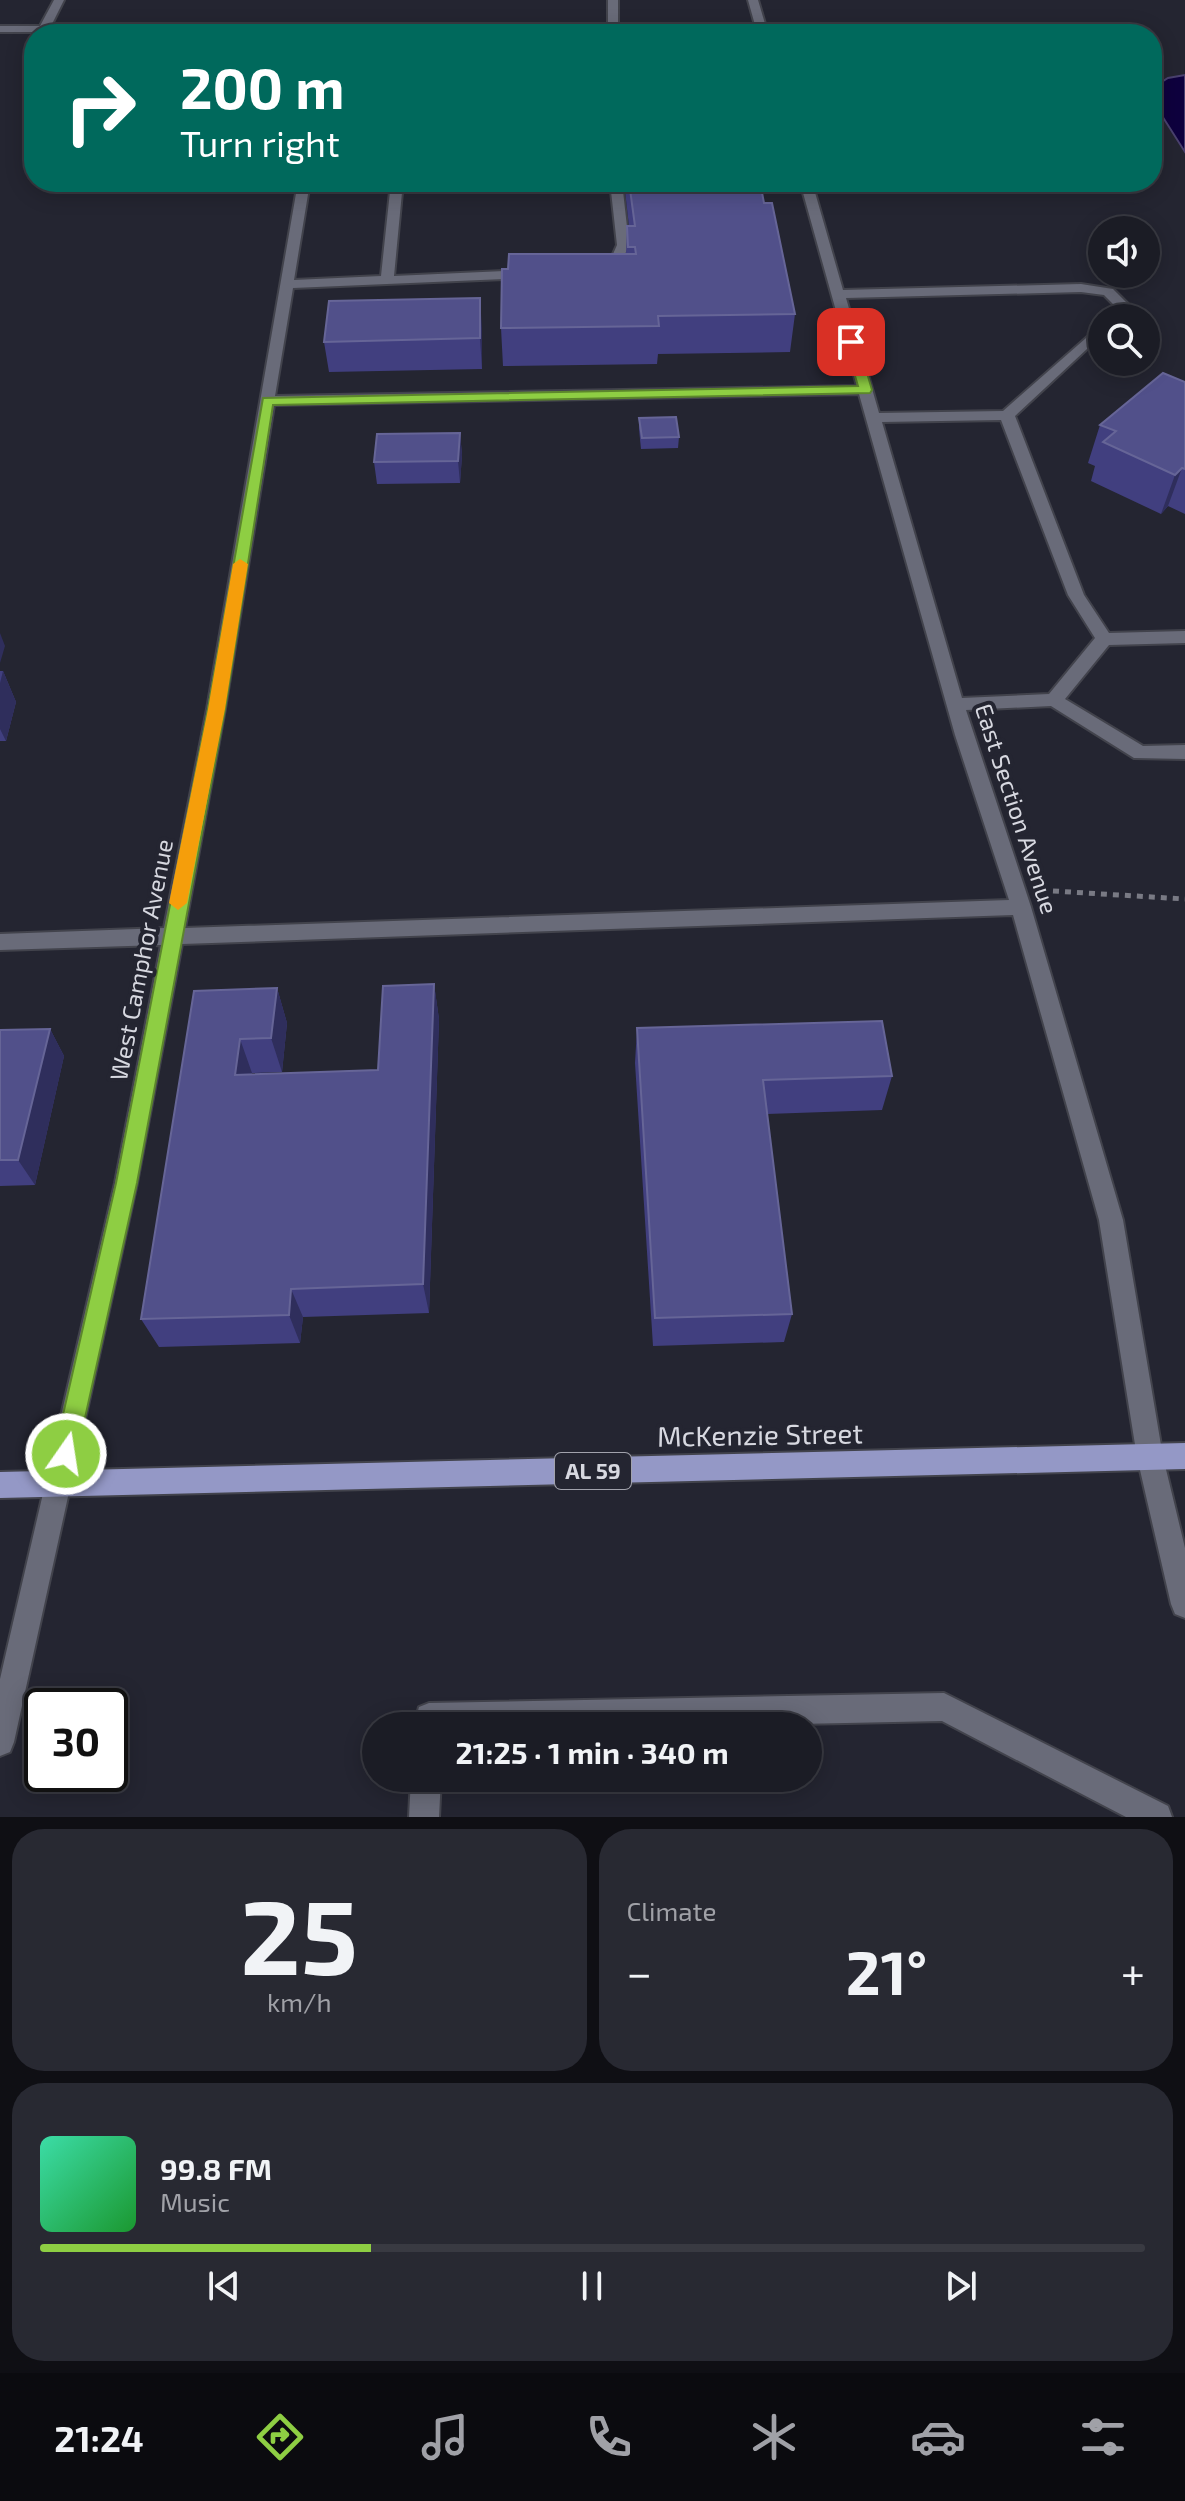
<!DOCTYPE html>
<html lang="en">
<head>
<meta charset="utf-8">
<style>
  body { margin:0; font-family:"Exo 2",sans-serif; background:#282932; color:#f1f3f6; height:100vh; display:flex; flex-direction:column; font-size:30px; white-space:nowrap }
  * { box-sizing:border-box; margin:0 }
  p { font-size:26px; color:#a0a1a7 }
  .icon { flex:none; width:44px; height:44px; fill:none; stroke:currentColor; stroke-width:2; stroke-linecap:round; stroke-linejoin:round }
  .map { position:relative; height:1817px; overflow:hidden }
  .details { display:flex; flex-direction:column; gap:12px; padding:12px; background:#0f0f14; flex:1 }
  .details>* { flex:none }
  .guide { position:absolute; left:24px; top:24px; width:1138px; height:168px; border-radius:32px; box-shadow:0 4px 20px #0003,0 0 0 2px #393a42; background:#00695c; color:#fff; overflow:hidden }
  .buttons { position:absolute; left:1088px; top:216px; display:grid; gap:16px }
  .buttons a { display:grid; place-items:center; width:72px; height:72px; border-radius:50%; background:#1b1c25; box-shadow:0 4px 20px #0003,0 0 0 2px #393a42; font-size:40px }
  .speed { position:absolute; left:24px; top:1688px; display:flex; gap:16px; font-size:40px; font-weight:700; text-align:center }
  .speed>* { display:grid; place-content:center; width:104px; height:104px; border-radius:50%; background:#1b1c25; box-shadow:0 4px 20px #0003,0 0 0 2px #393a42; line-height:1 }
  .speed .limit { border:4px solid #111; border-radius:12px; background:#fff; color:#111 }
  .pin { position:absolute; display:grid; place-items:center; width:68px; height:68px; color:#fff; margin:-34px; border-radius:16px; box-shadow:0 4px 12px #0006 }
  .me { position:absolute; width:88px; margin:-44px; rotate:13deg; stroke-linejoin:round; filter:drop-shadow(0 0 6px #0008) }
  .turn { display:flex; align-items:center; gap:28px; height:168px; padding:0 24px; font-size:36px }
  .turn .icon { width:104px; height:104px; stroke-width:2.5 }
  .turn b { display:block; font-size:56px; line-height:68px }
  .big { font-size:60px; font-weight:700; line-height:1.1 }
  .details .widget { flex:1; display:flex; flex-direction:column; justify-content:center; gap:12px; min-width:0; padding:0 28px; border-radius:32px; background:#282932 }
  .details .dial { align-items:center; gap:0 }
  .dial b { font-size:104px; line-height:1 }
  .song { display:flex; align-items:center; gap:24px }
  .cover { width:96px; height:96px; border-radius:12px; background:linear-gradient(135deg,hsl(160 70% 55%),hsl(130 70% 35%)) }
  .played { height:8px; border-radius:4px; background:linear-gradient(90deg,#8ece43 30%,#393a42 30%) }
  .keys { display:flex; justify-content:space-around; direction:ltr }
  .heat { display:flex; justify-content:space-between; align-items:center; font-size:44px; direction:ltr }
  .details .tiles { flex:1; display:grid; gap:12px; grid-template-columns:1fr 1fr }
  .widget:last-child { grid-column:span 2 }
  .trip { position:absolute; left:362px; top:1712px; width:460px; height:80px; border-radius:40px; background:#1b1c25; box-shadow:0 4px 20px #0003,0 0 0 2px #393a42; font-weight:700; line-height:80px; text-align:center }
  .tabs { display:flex; height:128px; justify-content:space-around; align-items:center; background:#0b0b0f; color:#a0a1a7 }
  .tabs .icon { width:56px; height:56px }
  .tabs .selected { color:#8ece43 }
  .tabs b { font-size:36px; color:#f1f3f6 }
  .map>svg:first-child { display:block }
</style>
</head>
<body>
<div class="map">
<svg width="1185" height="1817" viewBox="0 0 1185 1817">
  <rect width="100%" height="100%" fill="#242531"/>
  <path fill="#0e003e" stroke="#4a416f" stroke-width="2" d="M 1185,75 L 1185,152 L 1152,100 L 1152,88 L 1168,78 Z"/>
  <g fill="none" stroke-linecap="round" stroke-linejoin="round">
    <defs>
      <path id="minor" d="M 54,0 L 64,0 L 51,26 L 608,25 L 608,0 L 618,0 L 618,25 L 755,25 L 748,0 L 758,0 L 768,34 L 758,34 L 757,31 L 0,32 L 0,26 L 40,26 Z
        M 298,182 L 310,182 L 294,280 L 381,276 L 391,182 L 403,182 L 394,276 L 526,270 L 533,274 L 526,278 L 293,288 L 275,396 L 857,386 L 800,182 L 812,182 L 843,290 L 1081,284 L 1113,289 L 1128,304 L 1120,318 L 1106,318 L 1114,305 L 1104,295 L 1081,292 L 846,298 L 879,413 L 1003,411 L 1102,324 L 1102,335 L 1015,416 L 1084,595 L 1109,633 L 1185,631 L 1185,643 L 1109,645 L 1065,699 L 1143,746 L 1185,745 L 1185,759 L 1134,758 L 1051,706 L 966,710 L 1031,907 L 1123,1220 L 1163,1457 L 1185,1548 L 1185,1618 L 1175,1614 L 1171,1604 L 1137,1457 L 1099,1220 L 1013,915 L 182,944 L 137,1183 L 14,1742 L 10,1752 L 0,1756 L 0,1679 L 115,1183 L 161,945 L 0,950 L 0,934 L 164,928 L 207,709 ZM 859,394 L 955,735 L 1009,900 L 185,928 L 225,709 L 274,405 ZM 1001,420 L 1068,595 L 1095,638 L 1049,694 L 962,698 L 882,422 Z
        M 610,182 L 622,182 L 629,245 L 619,268 L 602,274 L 595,270 L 609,263 L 617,245 Z
        M 944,1693 L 1168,1806 L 1172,1817 L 1126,1817 L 942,1721 L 702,1726 L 414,1726 L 419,1707 L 429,1703 Z
        M 411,1778 L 441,1778 L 439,1817 L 409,1817 Z"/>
      <path id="major" d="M 1185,1443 L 1185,1469 L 0,1498 L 0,1472 Z"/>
    </defs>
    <use href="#minor" stroke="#42434c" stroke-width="4"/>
    <use href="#major" stroke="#42434c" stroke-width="4"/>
    <path stroke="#797a84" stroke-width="5" stroke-dasharray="6 6" stroke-linecap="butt" d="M 1053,891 L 1185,899"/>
    <use href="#minor" fill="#696b79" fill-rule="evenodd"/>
    <use href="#major" fill="#9498c6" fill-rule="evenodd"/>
  </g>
  <path fill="#413f7f" d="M 624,182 L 760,182 L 764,203 L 795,314 L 790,352 L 658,354 L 657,364 L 503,366 L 501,328 L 508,269 L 626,254 L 627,226 L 629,226 Z
    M 482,328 L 482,369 L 329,372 L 324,342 Z
    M 1185,382 L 1185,514 L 1168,506 L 1161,514 L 1091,481 L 1095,466 L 1088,463 L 1100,425 Z
    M 639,418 L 679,437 L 678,448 L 641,449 L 639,429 Z
    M 460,433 L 462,455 L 460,483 L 377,484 L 374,462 Z
    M 0,671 L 3,671 L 16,702 L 6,741 L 0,741 Z
    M 434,984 L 439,1019 L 429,1313 L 303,1317 L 300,1343 L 159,1347 L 141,1319 L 194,991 L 277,988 L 287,1023 L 282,1072 L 252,1073 L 252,1075 L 378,1070 Z
    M 637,1028 L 892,1076 L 882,1110 L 767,1114 L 792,1314 L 784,1342 L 653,1346 L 635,1063 Z
    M 50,1029 L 64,1056 L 35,1185 L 0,1186 L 0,1030 Z"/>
  <path fill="#2f2e5c" d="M 480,298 L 482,328 L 482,369 L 480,338 Z
    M 460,433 L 462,455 L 460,483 L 458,461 Z
    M 1182,468 L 1168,506 L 1161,514 L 1175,475 Z
    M 0,633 L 5,646 L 0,663 Z
    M 3,671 L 16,702 L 6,741 L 0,729 L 0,683 Z
    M 434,984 L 439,1019 L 429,1313 L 423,1284 Z
    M 277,988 L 287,1023 L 282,1072 L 271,1038 Z
    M 50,1029 L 64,1056 L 35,1185 L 18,1160 Z
    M 240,1039 L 252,1073 L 248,1109 L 235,1075 Z
    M 291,1289 L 303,1317 L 300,1343 L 289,1315 Z"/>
  <path fill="#51508a" stroke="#666597" stroke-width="2" d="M 629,182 L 760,182 L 764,203 L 772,203 L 795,314 L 658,316 L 659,326 L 501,328 L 502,269 L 508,269 L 509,254 L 636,254 L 635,247 L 628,247 L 627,226 L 635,226 Z
    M 480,298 L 480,338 L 324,342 L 329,301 Z
    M 1163,373 L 1185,382 L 1185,469 L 1182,468 L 1175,475 L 1103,442 L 1116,431 L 1100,425 Z
    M 676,417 L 679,437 L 642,438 L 639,418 Z
    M 460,433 L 458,461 L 374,462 L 377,434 Z
    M 434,984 L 423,1284 L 291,1289 L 289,1315 L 141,1319 L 194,991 L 277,988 L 271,1038 L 240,1039 L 235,1075 L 378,1070 L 383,986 Z
    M 882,1021 L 892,1076 L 763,1080 L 792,1314 L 655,1318 L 637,1028 Z
    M 50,1029 L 18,1160 L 0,1160 L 0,1030 Z"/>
  <path fill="#8ece43" stroke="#5c862c" stroke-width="2" d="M 851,338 L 858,342 L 872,390 L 870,393 L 273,405 L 225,709 L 137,1183 L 77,1454 L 74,1462 L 66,1466 L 57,1462 L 54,1454 L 116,1183 L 208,709 L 263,398 L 858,386 L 845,342 Z"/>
  <path fill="#f59e0b" d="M 240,559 L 248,564 L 225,709 L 187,903 L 178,910 L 169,903 L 208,709 L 233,564 Z"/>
  <g text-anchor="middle" stroke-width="8" stroke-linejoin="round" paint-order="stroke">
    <rect fill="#242531" stroke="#a1a2ac" stroke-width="2" x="555" y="1453" width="76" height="36" rx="6"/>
    <g font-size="22" font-weight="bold" fill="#d7d8e0">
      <text x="593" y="1479">AL 59</text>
    </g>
    <g font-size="24" fill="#d7d8e0" stroke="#242531">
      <text transform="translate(1016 809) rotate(72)" y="8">East Section Avenue</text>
      <text transform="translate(142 960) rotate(-79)" y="8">West Camphor Avenue</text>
    </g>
    <g font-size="28" fill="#d7d8e0" stroke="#242531">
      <text transform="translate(760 1435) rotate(-1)" y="10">McKenzie Street</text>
    </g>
  </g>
</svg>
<div class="buttons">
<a><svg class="icon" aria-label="sound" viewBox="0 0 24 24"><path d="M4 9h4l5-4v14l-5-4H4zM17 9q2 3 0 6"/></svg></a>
<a><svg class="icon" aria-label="search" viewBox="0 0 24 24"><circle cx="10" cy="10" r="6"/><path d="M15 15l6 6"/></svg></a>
</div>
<div class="speed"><div class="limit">30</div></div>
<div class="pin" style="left:851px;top:342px;background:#d93025"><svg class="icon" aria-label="arrive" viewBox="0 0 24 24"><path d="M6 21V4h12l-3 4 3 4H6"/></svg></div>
<svg class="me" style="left:66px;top:1454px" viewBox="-20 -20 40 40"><circle r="17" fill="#8ece43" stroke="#fff" stroke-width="3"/><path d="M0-11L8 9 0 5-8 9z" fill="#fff"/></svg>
<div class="trip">21:25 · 1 min · 340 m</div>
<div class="guide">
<div class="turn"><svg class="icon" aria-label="right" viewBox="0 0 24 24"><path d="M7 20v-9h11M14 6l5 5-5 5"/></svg><div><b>200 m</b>Turn right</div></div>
</div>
</div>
<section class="details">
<div class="tiles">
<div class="widget dial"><b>25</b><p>km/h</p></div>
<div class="widget"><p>Climate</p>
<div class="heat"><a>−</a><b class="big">21°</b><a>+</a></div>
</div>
<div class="widget">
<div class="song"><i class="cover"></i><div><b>99.8 FM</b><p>Music</p></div></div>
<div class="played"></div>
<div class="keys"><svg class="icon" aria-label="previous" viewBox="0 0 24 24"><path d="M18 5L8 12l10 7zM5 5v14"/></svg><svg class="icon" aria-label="pause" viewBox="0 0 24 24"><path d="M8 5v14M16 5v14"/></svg><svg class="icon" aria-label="next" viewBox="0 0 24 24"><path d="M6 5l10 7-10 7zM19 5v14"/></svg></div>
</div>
</div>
</section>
<nav class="tabs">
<b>21:24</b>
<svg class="icon selected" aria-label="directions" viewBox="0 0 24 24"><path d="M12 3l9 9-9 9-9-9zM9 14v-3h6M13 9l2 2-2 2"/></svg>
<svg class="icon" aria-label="music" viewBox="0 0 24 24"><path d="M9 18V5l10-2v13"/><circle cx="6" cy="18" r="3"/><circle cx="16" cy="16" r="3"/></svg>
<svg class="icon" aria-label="phone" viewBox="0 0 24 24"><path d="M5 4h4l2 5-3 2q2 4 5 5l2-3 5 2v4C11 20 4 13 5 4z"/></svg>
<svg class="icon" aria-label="climate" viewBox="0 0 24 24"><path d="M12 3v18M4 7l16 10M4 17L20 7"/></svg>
<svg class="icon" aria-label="car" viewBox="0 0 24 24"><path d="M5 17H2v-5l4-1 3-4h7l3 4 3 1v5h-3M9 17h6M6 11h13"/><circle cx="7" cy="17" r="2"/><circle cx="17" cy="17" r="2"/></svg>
<svg class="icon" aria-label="filters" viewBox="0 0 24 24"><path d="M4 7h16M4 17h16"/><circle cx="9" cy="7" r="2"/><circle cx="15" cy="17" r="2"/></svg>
</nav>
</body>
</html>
